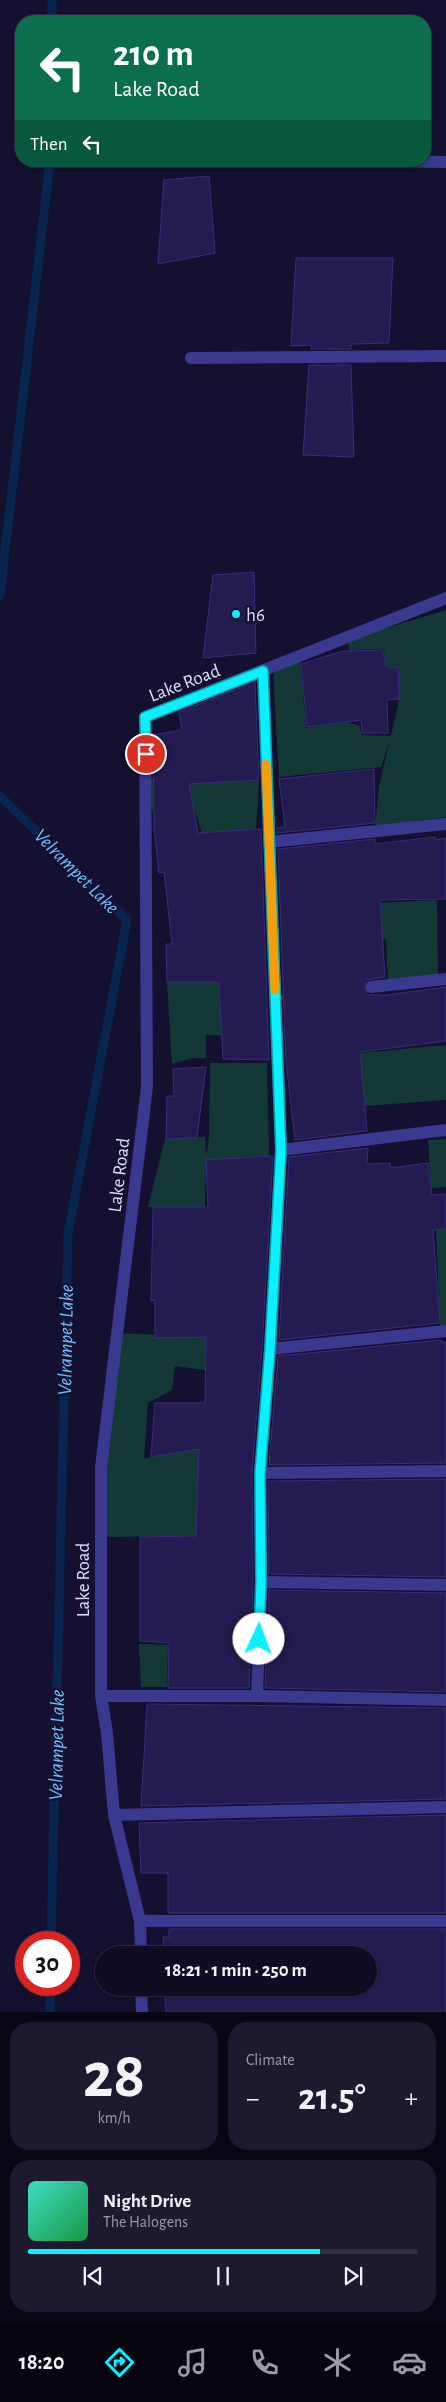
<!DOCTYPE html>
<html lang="en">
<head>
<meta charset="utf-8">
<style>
  body { margin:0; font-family:"Alegreya Sans",sans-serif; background:#1d1a30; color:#f1f3f6; height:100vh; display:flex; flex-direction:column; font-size:19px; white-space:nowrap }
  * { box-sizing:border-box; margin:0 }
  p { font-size:16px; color:#9b9ba6 }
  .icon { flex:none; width:28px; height:28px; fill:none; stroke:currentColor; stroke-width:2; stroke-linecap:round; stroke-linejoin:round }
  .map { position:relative; height:2012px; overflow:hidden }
  .side { display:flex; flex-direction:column; gap:10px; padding:10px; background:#080713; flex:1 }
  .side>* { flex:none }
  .guide { position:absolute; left:15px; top:15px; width:416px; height:152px; border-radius:20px; box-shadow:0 1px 4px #0004,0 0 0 1px #2f2c41; background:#0b6e4f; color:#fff; overflow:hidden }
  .speed { position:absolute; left:15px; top:1931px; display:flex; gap:10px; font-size:25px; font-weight:700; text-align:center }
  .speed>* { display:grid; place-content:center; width:65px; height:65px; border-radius:50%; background:#0f0c23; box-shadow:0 1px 4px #0004,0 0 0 1px #2f2c41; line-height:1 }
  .speed .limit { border:8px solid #d22; background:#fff; color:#111 }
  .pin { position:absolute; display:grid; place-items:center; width:42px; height:42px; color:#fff; margin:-21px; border:2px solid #fff; border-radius:50%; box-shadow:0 1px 5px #0007 }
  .me { position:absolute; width:55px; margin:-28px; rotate:2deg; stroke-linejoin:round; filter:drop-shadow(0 0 4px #0008) }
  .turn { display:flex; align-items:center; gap:18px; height:105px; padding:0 15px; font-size:22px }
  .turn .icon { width:65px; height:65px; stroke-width:2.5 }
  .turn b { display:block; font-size:35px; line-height:42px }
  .then { display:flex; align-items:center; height:48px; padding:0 15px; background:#0003; gap:10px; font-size:19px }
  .big { font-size:38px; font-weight:700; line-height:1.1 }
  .side .tile { flex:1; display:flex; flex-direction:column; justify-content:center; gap:8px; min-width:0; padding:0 18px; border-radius:20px; background:#1d1a30 }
  .side .dial { align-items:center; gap:0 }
  .dial b { font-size:65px; line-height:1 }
  .song { display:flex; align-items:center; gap:15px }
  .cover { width:60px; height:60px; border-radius:8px; background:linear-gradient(135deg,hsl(170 70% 55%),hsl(140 70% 35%)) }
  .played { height:5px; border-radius:2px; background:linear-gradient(90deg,#0af0ff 75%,#2f2c41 75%) }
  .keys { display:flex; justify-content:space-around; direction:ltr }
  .heat { display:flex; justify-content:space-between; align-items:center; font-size:28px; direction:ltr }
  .side .tiles { flex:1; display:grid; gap:10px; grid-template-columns:1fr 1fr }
  .tile:last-child { grid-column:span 2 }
  .trip { position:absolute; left:95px; top:1946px; width:282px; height:50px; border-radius:25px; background:#0f0c23; box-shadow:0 1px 4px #0004,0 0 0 1px #2f2c41; font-weight:700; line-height:50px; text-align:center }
  .dock { display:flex; height:80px; justify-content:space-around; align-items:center; background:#06050e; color:#9b9ba6 }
  .dock .icon { width:35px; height:35px }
  .dock .selected { color:#0af0ff }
  .dock b { font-size:22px; color:#f1f3f6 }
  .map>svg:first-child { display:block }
</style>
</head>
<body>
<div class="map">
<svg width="446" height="2012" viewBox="0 0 446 2012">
  <rect width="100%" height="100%" fill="#14102f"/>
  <path fill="#133936" d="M 446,610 L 446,817 L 375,827 L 379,787 L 390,740 L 381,767 L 279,777 L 273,670 L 300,660 L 306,728 L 347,722 L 359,726 L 362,735 L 391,736 L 399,700 L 398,668 L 386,666 L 384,649 L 349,650 L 348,640 Z
    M 185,772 L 209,783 L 259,780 L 256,829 L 202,833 L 192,802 L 152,811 L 149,778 Z
    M 437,900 L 438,978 L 388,983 L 386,939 L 361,940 L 375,903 Z
    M 167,982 L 219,982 L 220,1009 L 232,1008 L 233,1035 L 206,1035 L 206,1058 L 192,1058 L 172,1064 Z
    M 354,1011 L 360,1053 L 446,1045 L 446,1100 L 365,1106 Z
    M 210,1063 L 267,1063 L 269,1156 L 206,1160 L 205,1207 L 148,1207 L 165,1139 L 205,1137 L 206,1156 L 209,1140 Z
    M 446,1139 L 446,1187 L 431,1188 L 428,1140 Z
    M 446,1229 L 446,1326 L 440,1327 L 436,1230 Z
    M 117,1333 L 206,1337 L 205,1370 L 175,1366 L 172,1390 L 148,1403 L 144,1458 L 199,1449 L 197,1536 L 101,1537 Z
    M 139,1644 L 168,1645 L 167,1687 L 141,1687 Z"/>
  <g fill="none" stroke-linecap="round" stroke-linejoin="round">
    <path stroke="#082550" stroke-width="9" d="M 52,21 L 52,0
      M 0,595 L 50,161
      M 0,796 L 127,920 L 68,1234 L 51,1942
      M 50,2012 L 50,1985"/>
  </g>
  <path fill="#241b51" stroke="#392c7e" d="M 209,176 L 215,253 L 158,264 L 164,180 Z
    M 296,258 L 393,258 L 389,343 L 351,344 L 351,349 L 311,349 L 311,345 L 291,346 Z
    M 309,365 L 351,365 L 354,457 L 303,455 Z
    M 254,572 L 256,653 L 203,658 L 213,575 Z
    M 383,650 L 386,667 L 398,668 L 399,699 L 387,700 L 388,733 L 362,733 L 361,720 L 307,727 L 301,664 L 343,651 Z
    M 255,682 L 259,780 L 189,784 L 198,833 L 261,829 L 269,1060 L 223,1059 L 219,982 L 167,982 L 166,944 L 172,944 L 164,872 L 159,873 L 154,828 L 153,735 L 182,730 L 179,712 Z
    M 374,769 L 375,823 L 277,833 L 277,828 L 285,827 L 279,779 Z
    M 435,837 L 435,840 L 446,838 L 446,899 L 380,900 L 385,977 L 367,980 L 363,987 L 368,995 L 386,995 L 446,987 L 446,1041 L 360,1052 L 367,1131 L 295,1140 L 286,1062 L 278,849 L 375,839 L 375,844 Z
    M 206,1067 L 197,1138 L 166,1139 L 167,1096 L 174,1096 L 173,1069 Z
    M 368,1148 L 367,1164 L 390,1163 L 391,1168 L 428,1163 L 432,1195 L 446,1194 L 446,1229 L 433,1230 L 440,1323 L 279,1340 L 289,1157 Z
    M 273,1156 L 262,1348 L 252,1472 L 253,1582 L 249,1688 L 168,1688 L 169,1643 L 140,1641 L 140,1537 L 196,1536 L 199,1449 L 151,1457 L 155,1403 L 205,1403 L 206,1337 L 155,1338 L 155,1300 L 151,1301 L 153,1207 L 208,1207 L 206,1160 Z
    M 441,1340 L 441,1342 L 446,1342 L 446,1463 L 269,1465 L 278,1356 Z
    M 446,1479 L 446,1577 L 269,1574 L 268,1481 Z
    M 269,1590 L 446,1593 L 446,1692 L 265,1688 Z
    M 147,1704 L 446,1708 L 446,1799 L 141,1806 Z
    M 446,1815 L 446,1913 L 168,1913 L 168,1873 L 141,1873 L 139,1823 Z
    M 169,1929 L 446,1929 L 446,2012 L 166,2012 L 165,1988 L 369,1988 L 369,1955 L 164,1955 L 163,1937 L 169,1937 Z"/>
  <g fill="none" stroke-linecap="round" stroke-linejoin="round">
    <path stroke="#393990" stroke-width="12" d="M 379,161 L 446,162
      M 191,358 L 446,356
      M 269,842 L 446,824
      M 371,987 L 446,979
      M 281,1150 L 446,1130
      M 270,1349 L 446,1331
      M 260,1473 L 446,1471
      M 261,1582 L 446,1585
      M 101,1696 L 257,1696 L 446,1700
      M 257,1696 L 261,1582 L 260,1473 L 270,1349 L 281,1150 L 263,671
      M 114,1815 L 446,1807
      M 140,1921 L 446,1921
      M 141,1955 L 140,1921 L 114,1815 L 107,1733 L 101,1696 L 101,1467 L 147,1087 L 145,717 L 446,598
      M 141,1988 L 142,2012"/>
  </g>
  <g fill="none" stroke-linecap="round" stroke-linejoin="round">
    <defs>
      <path id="route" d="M 146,754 L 145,717 L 263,671 L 281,1150 L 270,1349 L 260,1473 L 261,1582 L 259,1639"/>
    </defs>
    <use href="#route" stroke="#069ca6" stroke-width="12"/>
    <use href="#route" stroke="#0af0ff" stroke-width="9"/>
    <path stroke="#f59e0b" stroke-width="9" d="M 266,764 L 275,990"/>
  </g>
  <circle fill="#0af0ff" stroke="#14102f" stroke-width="2" cx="236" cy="614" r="5"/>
  <g text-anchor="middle" stroke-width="5" stroke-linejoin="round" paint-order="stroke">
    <g font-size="19" fill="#e0deff" stroke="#14102f" text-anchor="start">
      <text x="246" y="621">h6</text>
    </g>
    <g font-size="19" fill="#e0deff" stroke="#14102f">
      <text transform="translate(184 682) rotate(-21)" y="7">Lake Road</text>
      <text transform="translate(118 1175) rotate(-83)" y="7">Lake Road</text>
      <text transform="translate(82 1580) rotate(-90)" y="7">Lake Road</text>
    </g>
    <g font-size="20" font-style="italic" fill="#6cc0ff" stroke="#14102f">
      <text transform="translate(77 871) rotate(45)" y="7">Velrampet Lake</text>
      <text transform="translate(65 1340) rotate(-89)" y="7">Velrampet Lake</text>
      <text transform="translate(56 1745) rotate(-89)" y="7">Velrampet Lake</text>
    </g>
  </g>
</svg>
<div class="speed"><div class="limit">30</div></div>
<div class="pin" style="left:146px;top:754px;background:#d93025"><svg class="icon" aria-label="arrive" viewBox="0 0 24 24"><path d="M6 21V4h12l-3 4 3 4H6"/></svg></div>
<svg class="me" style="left:259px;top:1639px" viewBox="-20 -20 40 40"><circle r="19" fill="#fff"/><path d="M0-13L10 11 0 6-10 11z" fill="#0af0ff"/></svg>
<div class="trip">18:21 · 1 min · 250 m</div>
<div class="guide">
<div class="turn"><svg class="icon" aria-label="left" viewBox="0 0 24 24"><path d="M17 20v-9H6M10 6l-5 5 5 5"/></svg><div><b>210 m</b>Lake Road</div></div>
<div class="then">Then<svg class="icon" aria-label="left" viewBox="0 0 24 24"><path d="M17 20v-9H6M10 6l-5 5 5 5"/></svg></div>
</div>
</div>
<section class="side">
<div class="tiles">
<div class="tile dial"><b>28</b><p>km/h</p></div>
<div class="tile"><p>Climate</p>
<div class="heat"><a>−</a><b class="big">21.5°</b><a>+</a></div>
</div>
<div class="tile">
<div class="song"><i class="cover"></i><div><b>Night Drive</b><p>The Halogens</p></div></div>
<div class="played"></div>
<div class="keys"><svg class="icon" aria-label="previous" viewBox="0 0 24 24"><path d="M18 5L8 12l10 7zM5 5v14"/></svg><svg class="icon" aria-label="pause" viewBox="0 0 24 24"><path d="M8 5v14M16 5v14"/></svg><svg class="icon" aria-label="next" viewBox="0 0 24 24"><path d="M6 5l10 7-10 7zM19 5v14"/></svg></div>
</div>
</div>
</section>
<nav class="dock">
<b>18:20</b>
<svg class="icon selected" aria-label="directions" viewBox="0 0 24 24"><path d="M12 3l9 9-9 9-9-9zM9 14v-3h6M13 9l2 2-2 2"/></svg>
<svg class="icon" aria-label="music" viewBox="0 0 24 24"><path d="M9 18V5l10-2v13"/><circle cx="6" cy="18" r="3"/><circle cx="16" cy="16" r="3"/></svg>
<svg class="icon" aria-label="phone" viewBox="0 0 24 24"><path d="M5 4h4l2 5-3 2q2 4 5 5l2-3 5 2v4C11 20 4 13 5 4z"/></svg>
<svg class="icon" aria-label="climate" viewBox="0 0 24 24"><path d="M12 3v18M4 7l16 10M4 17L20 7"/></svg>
<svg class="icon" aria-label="car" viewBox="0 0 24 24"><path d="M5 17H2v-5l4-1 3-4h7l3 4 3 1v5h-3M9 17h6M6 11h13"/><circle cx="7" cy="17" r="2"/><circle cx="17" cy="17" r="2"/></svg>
</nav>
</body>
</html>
